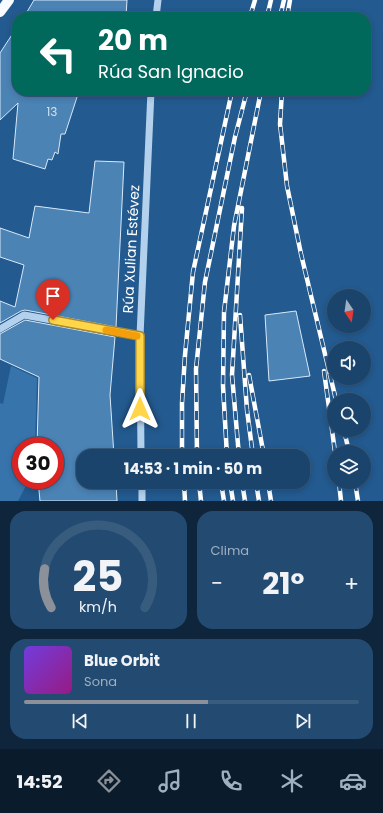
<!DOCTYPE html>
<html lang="es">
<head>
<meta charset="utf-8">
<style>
  body { margin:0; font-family:Poppins,sans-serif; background:#234b71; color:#f1f3f6; height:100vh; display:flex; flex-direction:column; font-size:15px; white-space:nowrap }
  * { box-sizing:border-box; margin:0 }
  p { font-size:13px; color:#9fb0c1 }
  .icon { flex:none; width:22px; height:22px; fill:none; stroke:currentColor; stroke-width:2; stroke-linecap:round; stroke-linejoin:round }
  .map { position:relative; height:501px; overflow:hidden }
  .sheet { display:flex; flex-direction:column; gap:10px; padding:10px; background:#0e253b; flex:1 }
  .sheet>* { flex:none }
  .hud { position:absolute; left:12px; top:12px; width:359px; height:84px; border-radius:16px; box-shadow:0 2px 6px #0003,0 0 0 1px #385c7e; background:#00695c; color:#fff; overflow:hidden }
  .needle { width:26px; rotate:167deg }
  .controls { position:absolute; left:327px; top:289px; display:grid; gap:8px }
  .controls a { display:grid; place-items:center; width:44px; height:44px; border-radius:50%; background:#1a446b; box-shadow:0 2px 6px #0003,0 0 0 1px #385c7e; font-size:20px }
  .speed { position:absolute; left:12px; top:437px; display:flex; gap:8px; font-size:20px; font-weight:700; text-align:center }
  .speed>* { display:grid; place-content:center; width:52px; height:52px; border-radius:50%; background:#1a446b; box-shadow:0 2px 6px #0003,0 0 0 1px #385c7e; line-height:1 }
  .speed .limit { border:6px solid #d22; background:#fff; color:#111 }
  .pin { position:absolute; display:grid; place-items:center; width:34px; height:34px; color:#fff; margin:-41px -17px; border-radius:50% 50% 50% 0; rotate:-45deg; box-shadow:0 0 4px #0007 }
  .pin .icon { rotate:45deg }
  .me { position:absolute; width:44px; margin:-22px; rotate:0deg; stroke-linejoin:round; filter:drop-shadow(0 0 3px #0008) }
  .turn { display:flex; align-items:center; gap:14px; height:84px; padding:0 20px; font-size:18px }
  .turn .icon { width:52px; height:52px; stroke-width:2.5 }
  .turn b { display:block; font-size:28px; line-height:34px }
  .big { font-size:30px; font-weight:700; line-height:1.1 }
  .sheet .card { flex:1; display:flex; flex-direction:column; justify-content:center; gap:6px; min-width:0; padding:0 14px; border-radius:16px; background:#234b71 }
  .sheet .dial { align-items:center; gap:0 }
  .dial svg { height:104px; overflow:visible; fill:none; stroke:#385c7e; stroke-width:7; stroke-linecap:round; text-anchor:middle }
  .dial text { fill:#f1f3f6; stroke:none }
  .song { display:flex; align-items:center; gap:12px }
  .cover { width:48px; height:48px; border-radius:6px; background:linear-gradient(135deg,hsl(260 70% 55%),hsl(310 70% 35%)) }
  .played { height:4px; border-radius:2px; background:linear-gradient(90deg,#8c9099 55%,#385c7e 55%) }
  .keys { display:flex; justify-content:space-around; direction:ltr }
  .heat { display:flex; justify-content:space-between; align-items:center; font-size:22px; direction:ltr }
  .sheet .tiles { flex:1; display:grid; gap:10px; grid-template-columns:1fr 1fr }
  .card:last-child { grid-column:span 2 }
  .trip { position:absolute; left:76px; top:449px; width:234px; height:40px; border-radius:16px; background:#1a446b; box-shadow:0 2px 6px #0003,0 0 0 1px #385c7e; font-weight:700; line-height:40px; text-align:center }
  .tab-bar { display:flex; height:64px; justify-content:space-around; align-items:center; background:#0a1b2b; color:#9fb0c1 }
  .tab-bar .icon { width:28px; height:28px }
  .tab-bar .on { color:#8c9099 }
  .tab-bar b { font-size:18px; color:#f1f3f6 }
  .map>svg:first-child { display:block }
</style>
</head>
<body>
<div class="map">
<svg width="383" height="501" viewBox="0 0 383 501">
  <rect width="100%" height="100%" fill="#235a8f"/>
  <path fill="#3774ac" d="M 11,366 L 37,378 L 35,446 L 21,446 L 21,480 L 29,480 L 18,501 L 0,501 L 0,403 L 3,404 Z"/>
  <path fill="#4b83b5" stroke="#d8e9f9" d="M 34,0 L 127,0 L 126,17 L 24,17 Z
    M 17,27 L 17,91 L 79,91 L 65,134 L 61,134 L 58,154 L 55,152 L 52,160 L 48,159 L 45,169 L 13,159 L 18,103 L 0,120 L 0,53 Z
    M 95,161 L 124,162 L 116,327 L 25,310 L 21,311 L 0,323 L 0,301 L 15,307 L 24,265 L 0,257 L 0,228 L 29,238 L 35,206 L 89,213 Z
    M 296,311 L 310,376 L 269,381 L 265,315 Z
    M 25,320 L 115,337 L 110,395 L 114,456 L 83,456 L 83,482 L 116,482 L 117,501 L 40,501 L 38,480 L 55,480 L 55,446 L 37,446 L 39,377 L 0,359 L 0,334 Z"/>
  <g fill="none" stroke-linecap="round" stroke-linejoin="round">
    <path stroke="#b3d1ec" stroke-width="7" d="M 156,17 L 158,0
      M 0,329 L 24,315 L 140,336
      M 141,456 L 140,336 L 151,91
      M 142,482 L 142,501"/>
    <path stroke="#f8fbff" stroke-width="10" d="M 0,12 L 9,0"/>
    <defs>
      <path id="rail" d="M 250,17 L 255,0
        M 267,17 L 271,0
        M 280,17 L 284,0
        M 287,17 L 290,0
        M 282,91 L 280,124 L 287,186 L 301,254 L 336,400
        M 240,315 L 247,410 L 253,456
        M 324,371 L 335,452
        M 249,375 L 264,456
        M 344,430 L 349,452
        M 182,456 L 182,403 L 185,355 L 193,272 L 232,91
        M 197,456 L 196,369 L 205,282 L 235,137 L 247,91
        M 227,456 L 223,386 L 224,312 L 234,226 L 261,91
        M 239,456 L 232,375 L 242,208
        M 184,482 L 185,501
        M 199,482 L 201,501
        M 221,482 L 224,501
        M 230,482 L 233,501
        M 242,482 L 245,501
        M 256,482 L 259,501
        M 268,482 L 271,501
        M 339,482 L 341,501
        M 355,482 L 358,501"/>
    </defs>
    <use href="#rail" stroke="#fff" stroke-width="4.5"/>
    <use href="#rail" stroke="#235a8f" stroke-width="3" stroke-dasharray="9" stroke-linecap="butt"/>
  </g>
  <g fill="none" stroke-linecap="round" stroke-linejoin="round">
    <defs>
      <path id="route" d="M 53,320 L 140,336 L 140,409"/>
    </defs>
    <use href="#route" stroke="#a68a30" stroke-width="10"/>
    <use href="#route" stroke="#ffd54a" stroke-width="7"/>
    <path stroke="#f59e0b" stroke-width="7" d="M 106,330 L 137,336"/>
  </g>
  <g text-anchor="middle" stroke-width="4" stroke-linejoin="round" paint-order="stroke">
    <g font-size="12" fill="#d2e0ec">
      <text x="52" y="116">13</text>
    </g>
    <g font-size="14" fill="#fff" stroke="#235a8f">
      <text transform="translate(131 249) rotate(-87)" y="5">Rúa Xulian Estévez</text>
    </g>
  </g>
</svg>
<div class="controls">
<a><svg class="needle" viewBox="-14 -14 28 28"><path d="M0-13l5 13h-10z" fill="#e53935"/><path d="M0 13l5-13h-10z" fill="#9fb0c1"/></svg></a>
<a><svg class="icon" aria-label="sound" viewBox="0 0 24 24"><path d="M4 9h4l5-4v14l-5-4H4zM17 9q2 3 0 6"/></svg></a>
<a><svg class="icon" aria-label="search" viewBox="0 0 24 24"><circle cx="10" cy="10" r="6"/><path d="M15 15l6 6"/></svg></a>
<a><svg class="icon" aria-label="layers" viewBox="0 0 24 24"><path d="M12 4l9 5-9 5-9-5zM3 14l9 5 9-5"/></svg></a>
</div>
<div class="speed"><div class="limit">30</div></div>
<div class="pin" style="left:53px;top:320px;background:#d93025"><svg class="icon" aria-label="arrive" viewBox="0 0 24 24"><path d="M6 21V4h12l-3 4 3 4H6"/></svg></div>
<svg class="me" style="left:140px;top:409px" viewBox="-20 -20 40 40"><path d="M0-17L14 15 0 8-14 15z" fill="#ffd54a" stroke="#fff" stroke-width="4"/></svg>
<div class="trip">14:53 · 1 min · 50 m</div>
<div class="hud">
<div class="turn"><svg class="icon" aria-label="left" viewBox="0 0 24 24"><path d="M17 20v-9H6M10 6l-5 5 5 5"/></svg><div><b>20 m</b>Rúa San Ignacio</div></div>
</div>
</div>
<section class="sheet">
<div class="tiles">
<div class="card dial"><svg viewBox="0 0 100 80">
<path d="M14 69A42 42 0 1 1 86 69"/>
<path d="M14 69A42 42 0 0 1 9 39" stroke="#8c9099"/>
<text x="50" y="56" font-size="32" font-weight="700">25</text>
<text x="50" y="72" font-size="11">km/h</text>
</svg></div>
<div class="card"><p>Clima</p>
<div class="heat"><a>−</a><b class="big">21°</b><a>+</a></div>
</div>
<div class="card">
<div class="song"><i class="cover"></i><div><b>Blue Orbit</b><p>Sona</p></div></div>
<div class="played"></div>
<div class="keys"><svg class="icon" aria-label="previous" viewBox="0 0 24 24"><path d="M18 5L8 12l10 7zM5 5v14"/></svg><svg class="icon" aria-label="pause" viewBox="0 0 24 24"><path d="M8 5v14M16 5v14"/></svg><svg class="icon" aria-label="next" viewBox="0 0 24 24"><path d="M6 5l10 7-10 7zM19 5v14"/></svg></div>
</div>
</div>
</section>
<nav class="tab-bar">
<b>14:52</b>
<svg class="icon on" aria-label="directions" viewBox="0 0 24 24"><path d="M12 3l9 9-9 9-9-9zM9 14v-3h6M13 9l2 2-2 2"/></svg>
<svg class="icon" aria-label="music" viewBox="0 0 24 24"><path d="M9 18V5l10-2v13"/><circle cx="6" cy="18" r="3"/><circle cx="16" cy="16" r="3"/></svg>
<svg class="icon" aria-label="phone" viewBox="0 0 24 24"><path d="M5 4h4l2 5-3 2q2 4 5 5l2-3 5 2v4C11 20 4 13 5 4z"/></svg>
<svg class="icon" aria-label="climate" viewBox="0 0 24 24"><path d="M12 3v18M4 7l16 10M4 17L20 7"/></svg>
<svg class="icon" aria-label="car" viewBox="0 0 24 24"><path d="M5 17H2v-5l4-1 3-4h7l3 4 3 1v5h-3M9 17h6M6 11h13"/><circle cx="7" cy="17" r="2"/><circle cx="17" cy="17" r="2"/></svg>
</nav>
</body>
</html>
